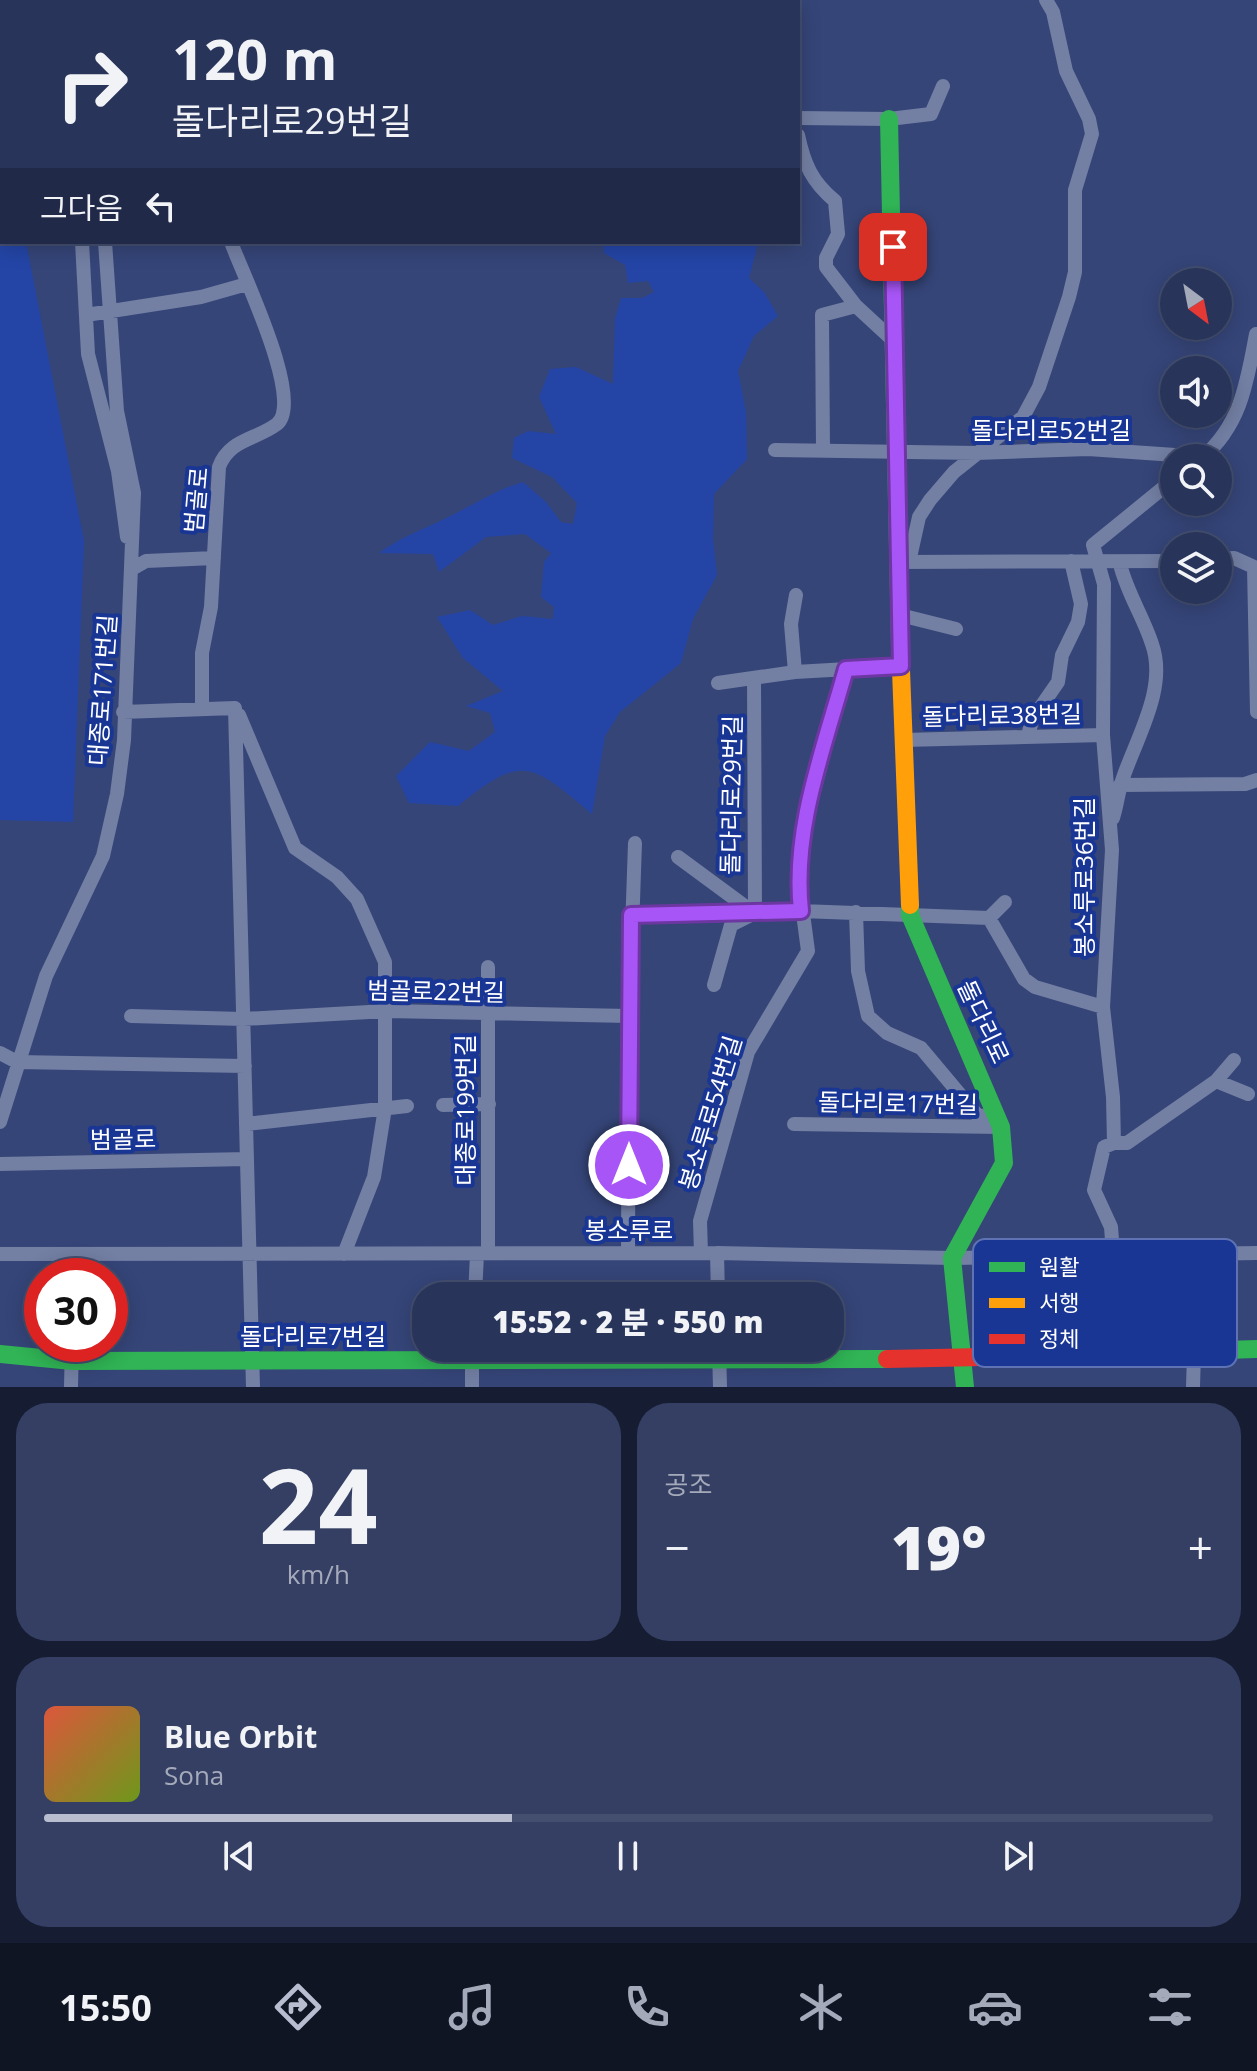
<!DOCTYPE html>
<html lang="ko">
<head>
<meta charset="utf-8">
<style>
  body { margin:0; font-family:"Open Sans","Noto Sans KR",sans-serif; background:#343f63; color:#f1f3f6; height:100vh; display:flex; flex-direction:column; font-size:30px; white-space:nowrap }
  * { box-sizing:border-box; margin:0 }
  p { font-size:26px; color:#a5aabb }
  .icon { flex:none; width:44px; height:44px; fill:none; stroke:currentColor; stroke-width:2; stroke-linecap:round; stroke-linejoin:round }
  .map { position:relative; height:1387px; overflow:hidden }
  .drawer { display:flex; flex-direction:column; gap:16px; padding:16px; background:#161d32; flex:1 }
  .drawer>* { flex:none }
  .guide { position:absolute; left:0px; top:0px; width:800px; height:244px; box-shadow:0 4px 20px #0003,0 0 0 2px #444f70; background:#28345a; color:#f1f3f6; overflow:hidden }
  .needle { width:52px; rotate:148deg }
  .tools { position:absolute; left:1160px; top:268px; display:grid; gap:16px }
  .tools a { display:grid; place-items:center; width:72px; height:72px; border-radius:50%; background:#28345a; box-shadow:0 4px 20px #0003,0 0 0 2px #444f70; font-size:40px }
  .speed { position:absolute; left:24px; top:1258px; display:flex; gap:16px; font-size:40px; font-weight:700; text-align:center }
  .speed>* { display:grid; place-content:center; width:104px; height:104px; border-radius:50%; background:#28345a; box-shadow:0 4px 20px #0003,0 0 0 2px #444f70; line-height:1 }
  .speed .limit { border:12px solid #d22; background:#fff; color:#111 }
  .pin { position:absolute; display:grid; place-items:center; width:68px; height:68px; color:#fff; margin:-34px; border-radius:16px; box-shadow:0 4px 12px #0006 }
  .me { position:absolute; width:88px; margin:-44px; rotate:0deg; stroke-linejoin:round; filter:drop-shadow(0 0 6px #0008) }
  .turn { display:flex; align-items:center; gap:28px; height:168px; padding:0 40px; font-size:36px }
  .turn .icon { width:104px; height:104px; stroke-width:2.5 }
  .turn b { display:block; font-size:56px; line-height:68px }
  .then { display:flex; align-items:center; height:76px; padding:0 40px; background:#0003; gap:16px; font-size:30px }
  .big { font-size:60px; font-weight:800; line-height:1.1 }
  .drawer .card { flex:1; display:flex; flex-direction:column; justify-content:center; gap:12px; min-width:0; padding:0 28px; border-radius:32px; background:#343f63 }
  .drawer .dial { align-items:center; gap:0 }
  .dial b { font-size:104px; line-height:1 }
  .song { display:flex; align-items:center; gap:24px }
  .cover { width:96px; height:96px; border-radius:12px; background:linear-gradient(135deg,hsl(10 70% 55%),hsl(80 70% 35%)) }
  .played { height:8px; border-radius:4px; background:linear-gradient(90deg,#b8bed0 40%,#444f70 40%) }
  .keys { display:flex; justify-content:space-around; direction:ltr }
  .heat { display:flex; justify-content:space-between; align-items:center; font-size:44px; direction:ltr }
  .drawer .tiles { flex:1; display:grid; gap:16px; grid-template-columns:1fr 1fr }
  .card:last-child { grid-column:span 2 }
  .trip { position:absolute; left:412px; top:1282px; width:432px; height:80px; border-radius:32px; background:#28345a; box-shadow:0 4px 20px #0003,0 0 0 2px #444f70; font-weight:800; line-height:80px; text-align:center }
  .tabs { display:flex; height:128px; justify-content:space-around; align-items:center; background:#101524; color:#a5aabb }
  .tabs .icon { width:56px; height:56px }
  .tabs .active { color:#b8bed0 }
  .tabs b { font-size:36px; color:#f1f3f6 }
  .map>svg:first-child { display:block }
</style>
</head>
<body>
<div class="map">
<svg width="1257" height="1387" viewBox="0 0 1257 1387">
  <rect width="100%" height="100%" fill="#354578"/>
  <path fill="#2445a6" d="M 294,0 L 703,0 L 704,2 L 295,2 Z
    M 0,28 L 2,242 L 26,242 L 84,541 L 73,822 L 0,820 Z
    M 603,242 L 752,242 L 757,247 L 749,278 L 764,292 L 778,316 L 754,336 L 738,371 L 746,412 L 747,459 L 714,494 L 713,539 L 717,575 L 693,619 L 681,663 L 620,712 L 605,736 L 592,814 C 531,763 523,753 458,806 L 409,803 L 396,776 L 430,742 L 469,751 L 495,732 L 490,713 L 466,706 L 503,691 L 463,658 L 437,617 L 470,610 L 493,625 L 522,616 L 553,619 L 554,607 L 541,597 L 544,562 L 551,553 L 525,534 L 486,537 L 439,572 L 433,554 L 379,553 C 406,534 428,528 456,513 C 479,502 498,489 523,482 L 546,502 L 561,522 L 573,524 L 577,503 L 552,477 L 512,458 L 514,438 L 528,431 L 556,434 L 539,397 L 550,369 L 576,367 L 613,384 L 615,318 L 621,298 L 642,298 L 654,292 L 648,281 L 628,283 L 625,265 L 604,253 Z"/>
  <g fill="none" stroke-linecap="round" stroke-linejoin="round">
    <path stroke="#737fa3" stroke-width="14" d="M 76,0 L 76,2
      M 99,0 L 99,2
      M 185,0 L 185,2
      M 747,0 L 747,2
      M 798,118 L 889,119 L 931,114 L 943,86
      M 798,135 C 804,164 812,182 835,201 L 838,234 L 826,258 L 826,267 L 856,306 L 895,342
      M 82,242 L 88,354 L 118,471 L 127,537
      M 86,315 L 201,297 L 247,284
      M 775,450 L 977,453 L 1088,449 L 1204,457
      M 823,450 L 822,315 L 856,306
      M 1202,458 C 1241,425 1247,382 1256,334
      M 897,557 L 911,553 L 919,517 L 930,500 L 954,472 L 1023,417 L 1039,387 L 1069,297 L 1075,272 L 1075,190 L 1092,134 L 1089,119 L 1066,71 L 1053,12 L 1046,0
      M 1218,559 L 1234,558 L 1254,567 L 1257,712
      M 899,562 L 1174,561
      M 132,569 L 146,561 L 214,558
      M 900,615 L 956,629
      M 795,672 L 791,624 L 796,595
      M 754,678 L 755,913
      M 718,683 L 795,672 L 901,666
      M 235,708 L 253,1387
      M 202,709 L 202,653 L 211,607 L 219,467 C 229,439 256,440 277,424 C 305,401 242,273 231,242
      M 123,712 L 235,708
      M 239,715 L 295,848 L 337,877 L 357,899 L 385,962 L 385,1108 L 374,1177 L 344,1254
      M 1028,735 L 1033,718 L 1058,682 L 1062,655 L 1078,622 L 1081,604 L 1071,561
      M 903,740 L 1103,735
      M 1120,785 L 1245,784 L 1257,780
      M 1113,818 C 1117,806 1118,793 1122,781 C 1135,740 1168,689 1152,644 C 1143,616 1127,593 1120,564
      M 678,857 L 754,913
      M 856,912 L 858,971 L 868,1016 L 887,1033 L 921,1048 L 978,1116 L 997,1115
      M 631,915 L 801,911 L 989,918 L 1024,979 L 1035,987 L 1103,1007
      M 989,918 L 1005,902
      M 714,985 L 731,925 L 751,915
      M 131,1016 L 243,1019 L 387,1011 L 629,1016
      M 0,1053 L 17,1062 L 245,1066
      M 1216,1081 L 1234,1060
      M 443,1105 L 489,1104
      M 0,1122 L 46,976 L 103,856 L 117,794 L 124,740 L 134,493 L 117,411 L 105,242
      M 246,1124 L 407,1106
      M 794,1124 L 1001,1127
      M 1114,1143 L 1127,1143 L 1216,1081 L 1248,1094
      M 0,1164 L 247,1159
      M 488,1253 L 488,967
      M 628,1253 L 629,1016 L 635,843
      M 701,1253 L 700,1221 L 748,1052 L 808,951 L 798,876 L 803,833 L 846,669
      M 717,1253 L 718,1296
      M 1113,1253 L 1111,1227 L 1094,1190 L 1104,1147 L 1114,1143 L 1113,1097 L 1103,1007 L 1112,850 L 1103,735 L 1104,584 L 1093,545 L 1174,479
      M 0,1254 L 717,1253 L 952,1258 L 1257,1253
      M 72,1254 L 72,1276
      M 475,1296 L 477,1254
      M 472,1348 L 472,1387
      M 719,1348 L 720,1387
      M 71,1387 L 72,1344
      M 1193,1387 L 1197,1253"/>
    <path stroke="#30b455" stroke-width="18" d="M 889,119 L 900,644
      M 910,905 L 910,915 L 1001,1127 L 1004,1163 L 952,1258 L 965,1387
      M 0,1354 L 72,1361 L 887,1359
      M 1070,1355 L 1257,1349"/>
    <path stroke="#ff9f0a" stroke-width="18" d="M 900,644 L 910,905"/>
    <path stroke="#e5322d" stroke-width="18" d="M 887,1359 L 1070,1355"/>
  </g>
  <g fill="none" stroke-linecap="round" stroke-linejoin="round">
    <defs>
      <path id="route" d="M 629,1165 L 631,915 L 801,911 C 792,829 824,748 846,669 L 901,666 L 893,247"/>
    </defs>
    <use href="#route" stroke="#6d37a1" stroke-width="20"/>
    <use href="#route" stroke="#a855f7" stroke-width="14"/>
  </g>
  <g text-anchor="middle" stroke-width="8" stroke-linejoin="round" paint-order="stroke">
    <g font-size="24" fill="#fff" stroke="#193694">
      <text x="1051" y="439">돌다리로52번길</text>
      <text transform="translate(197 500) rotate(-85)" y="8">범골로</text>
      <text transform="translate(103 690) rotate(-86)" y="8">대종로171번길</text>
      <text transform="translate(1002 716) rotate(-1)" y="8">돌다리로38번길</text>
      <text transform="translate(732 795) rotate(-89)" y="8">돌다리로29번길</text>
      <text transform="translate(1085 877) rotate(-90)" y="8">봉소루로36번길</text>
      <text transform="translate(436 992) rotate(1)" y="8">범골로22번길</text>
      <text transform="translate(983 1022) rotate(65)" y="8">돌다리로</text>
      <text transform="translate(898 1104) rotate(1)" y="8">돌다리로17번길</text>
      <text transform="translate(466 1110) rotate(-90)" y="8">대종로199번길</text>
      <text transform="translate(711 1113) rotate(-73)" y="8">봉소루로54번길</text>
      <text transform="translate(123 1140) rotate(-1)" y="8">범골로</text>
      <text x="629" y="1239">봉소루로</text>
      <text x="313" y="1345">돌다리로7번길</text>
    </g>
  </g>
  <rect x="973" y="1239" width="264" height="128" rx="12" fill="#193694" stroke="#5e72b4" stroke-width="2"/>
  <rect x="989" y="1262" width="36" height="10" fill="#30b455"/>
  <rect x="989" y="1298" width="36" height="10" fill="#ff9f0a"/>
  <rect x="989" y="1334" width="36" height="10" fill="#e5322d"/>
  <g font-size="22" fill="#fff">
    <text x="1039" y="1275">원활</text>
    <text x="1039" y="1311">서행</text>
    <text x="1039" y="1347">정체</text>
  </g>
</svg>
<div class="tools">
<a><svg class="needle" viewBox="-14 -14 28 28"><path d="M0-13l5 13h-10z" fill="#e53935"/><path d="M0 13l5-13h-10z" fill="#a5aabb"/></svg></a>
<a><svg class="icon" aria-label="sound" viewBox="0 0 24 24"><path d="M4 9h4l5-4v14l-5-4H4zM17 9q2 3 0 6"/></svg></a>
<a><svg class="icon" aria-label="search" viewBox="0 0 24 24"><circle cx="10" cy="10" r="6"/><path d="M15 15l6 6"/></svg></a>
<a><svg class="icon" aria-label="layers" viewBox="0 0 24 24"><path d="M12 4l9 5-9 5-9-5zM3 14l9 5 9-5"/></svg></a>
</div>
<div class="speed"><div class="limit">30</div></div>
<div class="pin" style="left:893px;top:247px;background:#d93025"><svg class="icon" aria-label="arrive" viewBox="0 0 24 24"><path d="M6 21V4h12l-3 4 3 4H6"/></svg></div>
<svg class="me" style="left:629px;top:1165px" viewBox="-20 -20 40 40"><circle r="17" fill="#a855f7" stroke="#fff" stroke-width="3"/><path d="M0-11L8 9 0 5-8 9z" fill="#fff"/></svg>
<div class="trip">15:52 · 2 분 · 550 m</div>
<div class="guide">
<div class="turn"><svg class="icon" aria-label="right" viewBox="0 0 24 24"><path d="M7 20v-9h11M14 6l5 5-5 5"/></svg><div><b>120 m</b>돌다리로29번길</div></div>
<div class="then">그다음<svg class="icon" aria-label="left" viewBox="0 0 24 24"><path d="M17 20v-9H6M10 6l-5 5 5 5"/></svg></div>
</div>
</div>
<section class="drawer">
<div class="tiles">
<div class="card dial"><b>24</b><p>km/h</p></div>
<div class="card"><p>공조</p>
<div class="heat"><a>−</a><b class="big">19°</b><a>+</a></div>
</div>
<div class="card">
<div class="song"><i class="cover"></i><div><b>Blue Orbit</b><p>Sona</p></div></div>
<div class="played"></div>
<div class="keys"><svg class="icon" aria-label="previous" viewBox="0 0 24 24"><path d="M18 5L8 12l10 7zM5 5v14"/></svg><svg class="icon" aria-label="pause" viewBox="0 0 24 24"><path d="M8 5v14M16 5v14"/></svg><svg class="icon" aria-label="next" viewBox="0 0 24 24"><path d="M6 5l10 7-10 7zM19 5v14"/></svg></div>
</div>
</div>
</section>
<nav class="tabs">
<b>15:50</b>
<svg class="icon active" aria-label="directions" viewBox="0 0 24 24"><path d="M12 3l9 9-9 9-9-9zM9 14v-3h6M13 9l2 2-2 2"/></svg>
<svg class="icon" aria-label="music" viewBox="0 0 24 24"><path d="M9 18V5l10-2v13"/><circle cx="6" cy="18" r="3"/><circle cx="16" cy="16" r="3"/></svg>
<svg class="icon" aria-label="phone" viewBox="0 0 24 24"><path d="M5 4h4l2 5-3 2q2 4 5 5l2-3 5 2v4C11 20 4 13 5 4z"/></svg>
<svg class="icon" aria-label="climate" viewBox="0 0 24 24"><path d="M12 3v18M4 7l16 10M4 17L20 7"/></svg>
<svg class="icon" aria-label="car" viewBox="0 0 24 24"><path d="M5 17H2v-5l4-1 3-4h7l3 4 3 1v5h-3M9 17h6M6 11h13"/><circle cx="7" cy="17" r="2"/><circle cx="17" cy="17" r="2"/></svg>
<svg class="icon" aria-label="filters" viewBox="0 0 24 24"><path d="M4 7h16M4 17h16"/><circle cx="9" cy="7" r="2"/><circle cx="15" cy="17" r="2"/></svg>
</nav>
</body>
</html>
